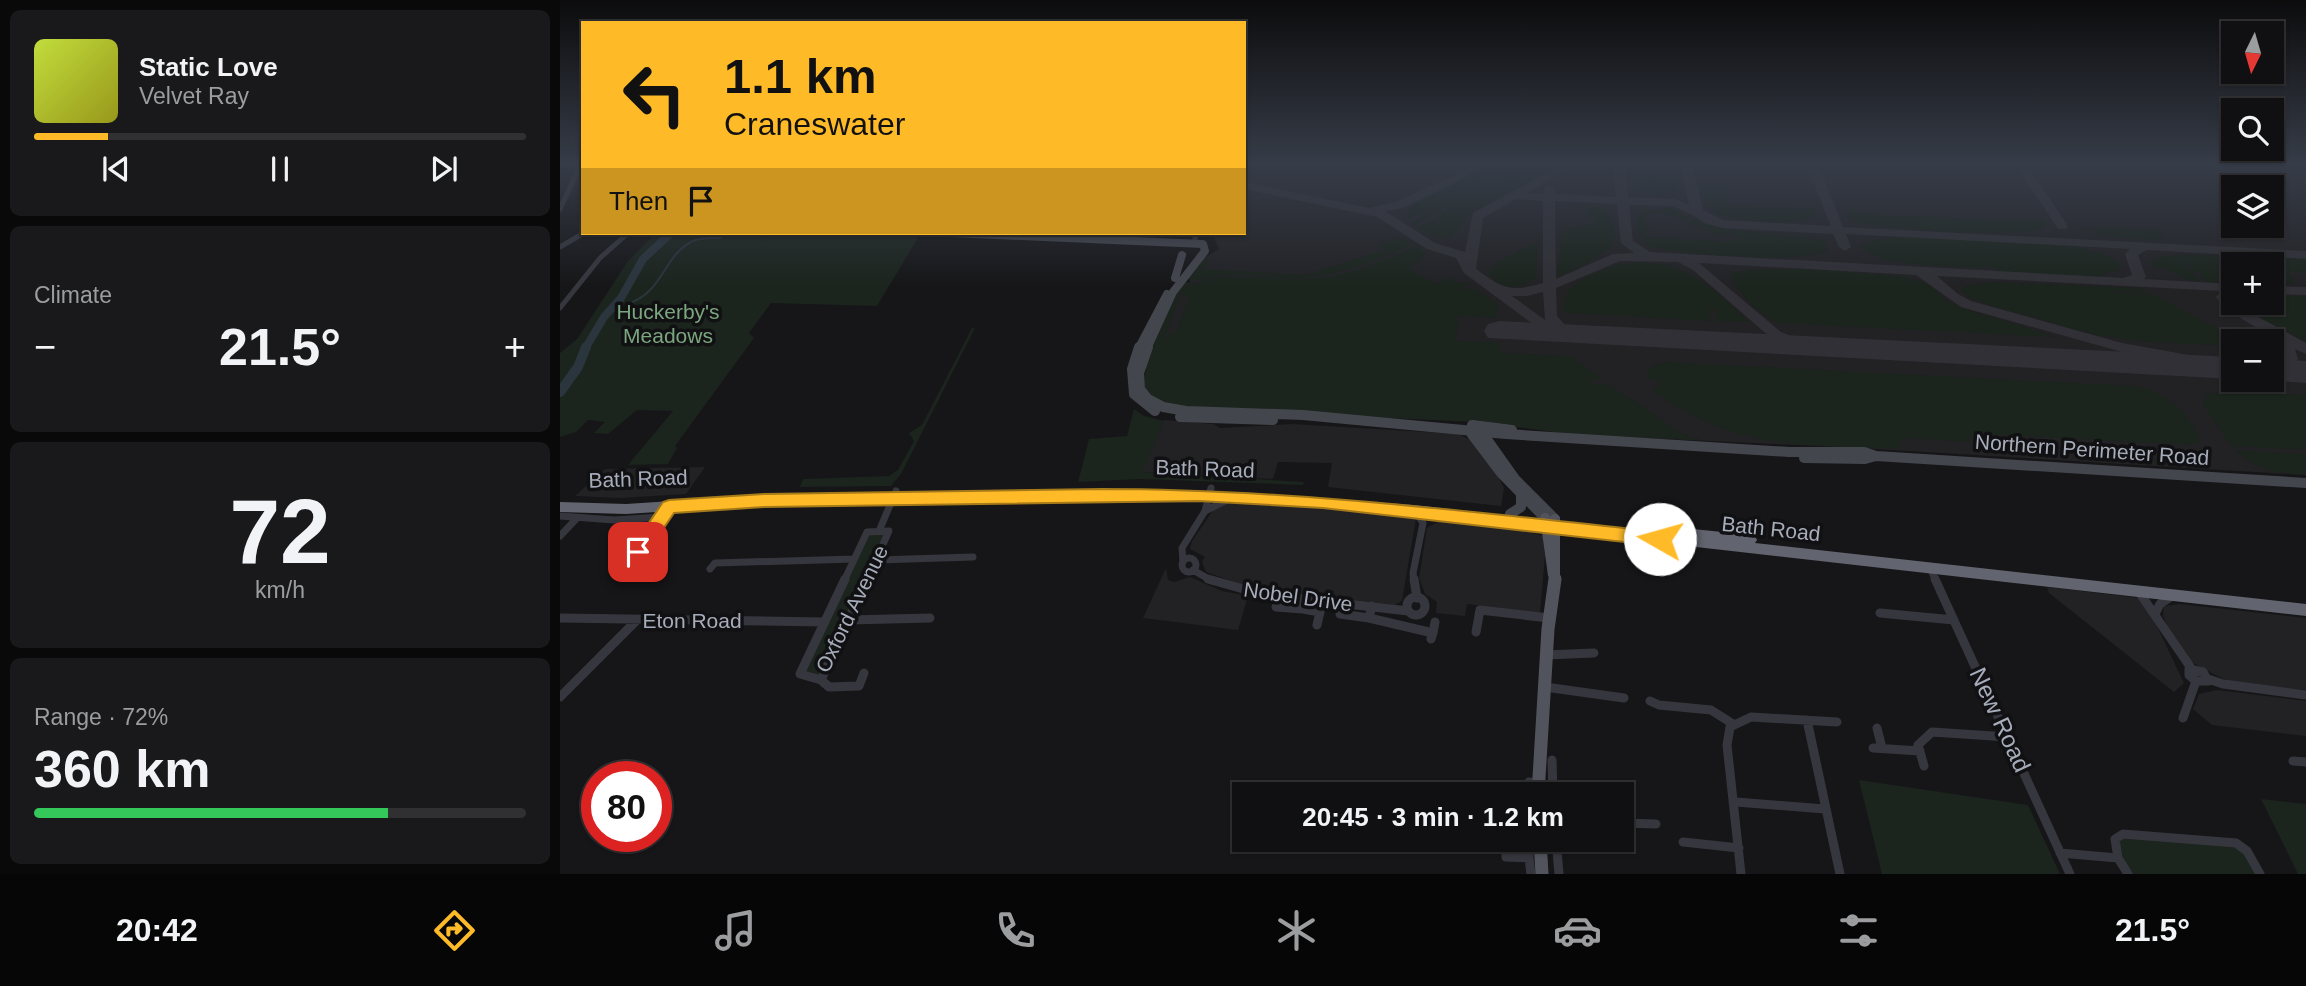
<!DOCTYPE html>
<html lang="en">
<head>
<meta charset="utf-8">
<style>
  body { margin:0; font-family:Helvetica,sans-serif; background:#19191b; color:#f1f3f6; height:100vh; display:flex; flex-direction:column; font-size:26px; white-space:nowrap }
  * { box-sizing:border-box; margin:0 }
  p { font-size:23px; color:#9c9d9f }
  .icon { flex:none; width:38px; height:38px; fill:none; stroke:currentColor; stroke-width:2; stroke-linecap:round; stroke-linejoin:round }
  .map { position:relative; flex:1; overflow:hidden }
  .sheet { display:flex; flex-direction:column; gap:10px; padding:10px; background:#09090a; width:560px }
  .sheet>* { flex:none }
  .banner { position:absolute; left:21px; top:21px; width:665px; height:214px; border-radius:0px; box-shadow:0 2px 5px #0004,0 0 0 2px #303032; background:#ffbb27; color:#111; overflow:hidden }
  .needle { width:46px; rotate:185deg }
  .fabs { position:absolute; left:1661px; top:21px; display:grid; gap:14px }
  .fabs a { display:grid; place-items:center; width:63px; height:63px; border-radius:0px; background:#101012; box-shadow:0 2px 5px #0004,0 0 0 2px #303032; font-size:35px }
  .speed { position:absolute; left:21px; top:761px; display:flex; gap:14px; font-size:35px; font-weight:700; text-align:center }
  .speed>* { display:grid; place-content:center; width:91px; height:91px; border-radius:50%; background:#101012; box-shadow:0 2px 5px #0004,0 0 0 2px #303032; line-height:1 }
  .speed .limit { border:10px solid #d22; background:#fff; color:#111 }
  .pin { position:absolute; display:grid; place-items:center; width:60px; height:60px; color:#fff; margin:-30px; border-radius:14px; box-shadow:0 4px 10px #0006 }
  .me { position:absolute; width:77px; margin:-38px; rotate:277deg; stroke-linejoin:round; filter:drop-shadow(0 0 5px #0008) }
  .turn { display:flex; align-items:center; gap:24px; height:147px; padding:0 28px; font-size:32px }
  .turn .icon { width:91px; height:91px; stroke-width:2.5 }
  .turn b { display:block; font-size:49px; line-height:60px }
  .then { display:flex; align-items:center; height:66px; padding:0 28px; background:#0003; gap:14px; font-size:26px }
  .big { font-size:52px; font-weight:600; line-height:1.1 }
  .sheet .tile { flex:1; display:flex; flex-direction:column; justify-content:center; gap:10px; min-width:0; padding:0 24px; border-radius:10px; background:#19191b }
  .sheet .dial { align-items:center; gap:0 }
  .dial b { font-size:91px; line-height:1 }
  .song { display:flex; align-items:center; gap:21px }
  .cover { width:84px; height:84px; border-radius:10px; background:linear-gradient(135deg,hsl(70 70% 55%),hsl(60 70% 35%)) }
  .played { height:7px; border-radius:4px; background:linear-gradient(90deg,#ffbb27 15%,#303032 15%) }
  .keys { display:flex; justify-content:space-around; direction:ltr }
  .heat { display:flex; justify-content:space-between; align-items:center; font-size:38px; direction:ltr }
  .charge { height:10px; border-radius:5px; background:linear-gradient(90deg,#34c759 72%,#303032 0) }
  .trip { position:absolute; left:672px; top:782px; width:402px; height:70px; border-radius:0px; background:#101012; box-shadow:0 2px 5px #0004,0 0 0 2px #303032; font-weight:600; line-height:70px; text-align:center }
  .tab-bar { display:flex; height:112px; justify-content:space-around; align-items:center; background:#060607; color:#9c9d9f }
  .tab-bar .icon { width:49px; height:49px }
  .tab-bar .current { color:#ffbb27 }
  .tab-bar b { font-size:32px; color:#f1f3f6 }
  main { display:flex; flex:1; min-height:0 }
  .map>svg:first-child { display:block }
</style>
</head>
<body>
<main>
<section class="sheet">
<div class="tile">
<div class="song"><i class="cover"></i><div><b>Static Love</b><p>Velvet Ray</p></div></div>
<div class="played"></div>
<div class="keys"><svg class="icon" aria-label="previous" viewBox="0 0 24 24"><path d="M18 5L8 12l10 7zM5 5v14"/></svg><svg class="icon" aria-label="pause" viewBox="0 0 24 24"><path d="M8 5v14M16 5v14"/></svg><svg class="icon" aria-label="next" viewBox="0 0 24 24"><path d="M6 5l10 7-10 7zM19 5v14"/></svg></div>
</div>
<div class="tile"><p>Climate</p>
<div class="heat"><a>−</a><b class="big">21.5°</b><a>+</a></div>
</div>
<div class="tile dial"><b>72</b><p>km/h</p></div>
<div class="tile"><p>Range · 72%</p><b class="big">360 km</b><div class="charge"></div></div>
</section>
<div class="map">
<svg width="1746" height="874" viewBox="0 0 1746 874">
  <rect width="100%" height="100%" fill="#161618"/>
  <path fill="#222225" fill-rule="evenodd" d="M 684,164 L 1746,164 L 1746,475 L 1282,447 L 1018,435 L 592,374 L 623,286 L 630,283 L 629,274 L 640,261 L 659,249 L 652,233 L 684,233 ZM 1673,187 L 1712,187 L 1712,226 L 1673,226 ZM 1673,264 L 1712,264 L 1712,303 L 1673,303 ZM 1673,341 L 1712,341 L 1712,380 L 1673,380 Z
    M 604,420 L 653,424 L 660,428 L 733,424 L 899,434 L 912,441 L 939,478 L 944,488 L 941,506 L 768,487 L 772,463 L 718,462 L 713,479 L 581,472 Z
    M 145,467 L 126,494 L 60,498 L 15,496 L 45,469 Z
    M 694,503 L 778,508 L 856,518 L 842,601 L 834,605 L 689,587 L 646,572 L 642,562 L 645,557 L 630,549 L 632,541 L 654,509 L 665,504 Z
    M 881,520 L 962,530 L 983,536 L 985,556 L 980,613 L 907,604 L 905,616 L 876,613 L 877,602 L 865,594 L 859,578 L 867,528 Z
    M 606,568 L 608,580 L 614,582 L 630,577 L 662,591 L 688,596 L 678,630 L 583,618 Z
    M 1487,587 L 1579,598 L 1587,605 L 1624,683 L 1614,692 L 1489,593 Z
    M 1619,604 L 1746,618 L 1746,690 L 1669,682 L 1631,662 L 1620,653 L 1603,616 L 1604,606 Z
    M 1657,690 L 1746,701 L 1746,736 L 1652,725 L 1633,709 L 1639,694 Z"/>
  <path fill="#1b241d" d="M 936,164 L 964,164 L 908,191 L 855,226 L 852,223 L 878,207 L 850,218 L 847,215 L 848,210 L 858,202 Z
    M 971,164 L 1001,164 L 911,213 L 890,239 L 870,236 L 858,227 L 876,219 L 894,202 Z
    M 1089,176 L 1119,182 L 1113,192 C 1099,197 1085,196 1074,185 Z
    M 1139,183 L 1165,184 L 1170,203 L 1150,208 Z
    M 1028,205 C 1049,210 1060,224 1052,246 L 1029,263 L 997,277 L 1002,233 L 1007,228 L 1036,224 L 1035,218 L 1027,218 Z
    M 1171,205 L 1253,209 L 1256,216 C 1240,228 1167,222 1151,210 Z
    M 1109,208 L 1130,217 L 1125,221 C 1112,214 1095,209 1085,218 L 1086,225 L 1091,227 L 1083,232 L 1087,235 L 1085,237 L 1171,242 L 1178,238 L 1177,234 L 1159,235 L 1128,223 L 1134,219 L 1164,229 L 1254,238 L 1265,241 L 1268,251 C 1244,264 1114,255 1086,245 L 1076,225 L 1081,212 Z
    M 1285,210 L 1303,211 L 1306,214 L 1463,221 L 1461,218 L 1484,219 L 1485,227 C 1463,239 1322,230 1296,221 C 1290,219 1288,216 1285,210 Z
    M 1519,227 L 1598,230 L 1604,240 L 1556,238 Z
    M 96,233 L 361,233 L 317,306 L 211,303 L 189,333 L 194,338 L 115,446 L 117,448 L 108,464 L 68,465 L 113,411 L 77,410 L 48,434 L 34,433 L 45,422 L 28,420 L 16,432 L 0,437 L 0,353 L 17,339 L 68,261 Z
    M 842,237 L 853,244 C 817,261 779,276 739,278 C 718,278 696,274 674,275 C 657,275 646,281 627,279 L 640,260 L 651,254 L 644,269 L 744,275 L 824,250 L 819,244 Z
    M 1353,237 C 1386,240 1553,235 1561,269 L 1535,277 L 1437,271 L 1435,268 C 1410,267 1310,268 1300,245 L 1321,238 Z
    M 979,240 L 976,277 C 960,289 940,293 928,272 L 934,265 Z
    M 855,246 L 866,253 L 861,257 L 863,259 L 849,268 L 876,284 L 890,277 L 900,284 L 906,282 L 911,285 L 903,285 L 903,289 L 917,290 L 938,305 L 937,318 L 898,316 L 896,341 L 940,342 L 940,353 L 1010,356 L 1044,380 L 1030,380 L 1030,384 L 1050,385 L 1123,434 L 1142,440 L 1018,435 L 917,422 L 646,410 L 604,404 L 587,393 L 583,384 L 588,358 L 621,283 L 632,282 L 621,293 L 603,344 L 610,333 L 616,332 L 630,297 L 623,297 L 625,290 C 658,265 732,285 774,276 C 801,270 829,258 855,246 Z
    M 1619,254 L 1640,281 C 1620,281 1615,268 1593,266 L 1591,261 L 1598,257 Z
    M 1622,254 L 1746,259 L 1746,272 L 1727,271 L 1734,279 L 1732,284 L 1712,285 L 1712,264 L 1673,264 L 1673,284 L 1648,282 L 1640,277 L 1640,272 L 1634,270 Z
    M 1065,263 C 1126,258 1148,285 1190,322 L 1156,321 L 1156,310 L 1149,308 L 1151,321 L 1005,313 C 996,284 1043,269 1065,263 Z
    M 1193,269 L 1249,269 L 1340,276 L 1366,283 L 1384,299 L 1399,307 L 1496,337 L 1216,323 C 1198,311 1177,295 1171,273 Z
    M 1434,282 L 1578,288 L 1591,293 L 1510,290 L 1595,295 L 1679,341 L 1673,341 L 1673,346 L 1576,341 L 1529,333 L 1432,306 L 1411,298 L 1401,290 L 1407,285 Z
    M 1712,296 L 1746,296 L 1746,342 L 1687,311 L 1683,305 L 1712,303 Z
    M 412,328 L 415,328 L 341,474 L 331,486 L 240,487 L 243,479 L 329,476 L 338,470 L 354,441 L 349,433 L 362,425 Z
    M 1107,362 L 1573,386 C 1603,391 1629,410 1640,440 L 1633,445 L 1425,434 L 1425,438 L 1408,437 L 1410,442 L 1346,438 L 1340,442 L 1338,449 C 1244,444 1177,451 1096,393 L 1092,388 L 1099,388 L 1098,380 L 1088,379 L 1088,371 L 1096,364 Z
    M 1661,391 L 1746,395 L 1746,450 L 1671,446 L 1643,405 L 1647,395 Z
    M 574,409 L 584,416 L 604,421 L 582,472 L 744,482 L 743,485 L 579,479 L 518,482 L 529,439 L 567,436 Z
    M 1675,450 L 1746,454 L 1746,475 C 1719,474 1696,470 1675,450 Z
    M 324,534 L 259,676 L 245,671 L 307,535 Z
    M 1299,780 L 1468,805 L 1500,874 L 1322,874 Z
    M 1701,799 L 1746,804 L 1746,874 L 1738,874 Z
    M 1564,837 L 1669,844 L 1685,852 L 1698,874 L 1572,874 L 1558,848 L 1559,841 Z"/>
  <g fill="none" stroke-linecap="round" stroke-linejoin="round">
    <path stroke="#2a353e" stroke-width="2" d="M 67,304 C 104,293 103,255 133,241 C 142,237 152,239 161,238 L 162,233
      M 55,305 L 63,304"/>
    <path stroke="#2a353e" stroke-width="8" d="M 25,349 L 44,317 L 61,298 L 83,259 L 111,233"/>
    <path stroke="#2a353e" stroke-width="10" d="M 0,392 L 18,367 L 26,347"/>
    <path fill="#303036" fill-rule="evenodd" d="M 918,164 L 933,164 L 843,208 L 825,211 L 875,243 L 905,252 L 913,213 L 1003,164 L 1017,164 L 968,193 L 983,194 L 985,187 L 989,185 L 995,189 L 995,194 L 1056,197 L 1053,164 L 1065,164 L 1068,197 L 1115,199 L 1129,205 L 1120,164 L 1132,164 L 1143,210 L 1163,220 L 1271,226 L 1246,164 L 1258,164 L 1283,227 L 1746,251 L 1746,259 L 1587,250 L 1578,255 L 1586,277 L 1584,279 L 1673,284 L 1671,297 L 1673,303 L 1746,343 L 1746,354 L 1735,349 L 1738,359 L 1731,368 L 1712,374 L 1712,364 L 1724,358 C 1714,327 1678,325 1656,297 L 1662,291 L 1377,276 L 1398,294 L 1411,301 L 1562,343 L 1673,363 L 1673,373 L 1562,352 L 1401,307 L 1356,275 L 1139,263 L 1221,332 L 1249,343 L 1251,346 L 1249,349 L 1244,351 L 1211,338 L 1133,270 L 1118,262 L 1060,261 L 996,288 L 997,316 L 1006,326 L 1024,335 L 1017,339 L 1004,338 L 982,331 L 904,273 L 896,258 L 867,249 L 817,217 L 684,189 L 684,182 L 809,208 L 836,202 ZM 956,199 L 983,201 L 983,283 C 950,293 942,288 916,269 L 923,218 ZM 995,201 L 1057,204 L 1061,243 L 1074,253 L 1053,254 L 996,279 ZM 1069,205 L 1113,206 L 1133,215 L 1144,223 L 1162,228 L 1273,234 L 1279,247 L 1285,251 L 1291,247 L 1286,234 L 1570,249 L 1565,254 L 1572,275 L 1563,278 L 1090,252 L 1073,241 ZM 983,292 L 985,320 L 952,296 L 967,296 Z
      M 1455,164 L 1466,164 L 1508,226 L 1506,229 L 1498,229 Z
      M 1712,286 L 1746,287 L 1746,295 L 1712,294 Z"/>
    <path fill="#303036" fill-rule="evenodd" d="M 940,321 L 1673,357 L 1673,379 L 928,338 L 924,331 L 928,324 Z
      M 1712,359 L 1746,361 L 1746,383 L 1706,380 L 1712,380 Z"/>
    <path stroke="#36373e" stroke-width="5" d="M 8,164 L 19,166
      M 0,209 L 21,164
      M 635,238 L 638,233
      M 0,247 L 24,233
      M 0,308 L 40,258 L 66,235 L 39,233"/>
    <path stroke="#36373e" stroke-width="7" d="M 854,510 L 863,523 L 853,573 L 854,581
      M 645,511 L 667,500
      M 0,516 L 54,520 L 102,517
      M 319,531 L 336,491
      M 0,536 L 17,518
      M 72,551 L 78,552 L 102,517
      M622 565a7 7 0 1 1 14 0a7 7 0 1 1-14 0Z
      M 317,560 L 413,557
      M 623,562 L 622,548 L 645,511 L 651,488
      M 1370,568 L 1376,581
      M 150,569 L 155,563 L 294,559
      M 633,570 L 652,581
      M 284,581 L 307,532 L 329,531 L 306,581"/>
    <path stroke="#36373e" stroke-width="9" d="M 285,579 L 240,674 L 261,680 L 307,579
      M 648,579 L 701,594 L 848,611
      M 854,579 L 857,598
      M 1375,579 L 1510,874
      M 1579,592 L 1631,668
      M847 606a9 9 0 1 1 18 0a9 9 0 1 1-18 0Z
      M 745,599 L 743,609 L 760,612 L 757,625
      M 812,606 L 809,618 L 873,633 L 871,639
      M 716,607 L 743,609
      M 1596,612 L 1600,604 L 1612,596
      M 1320,613 L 1394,620
      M 780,614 L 809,618
      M 0,618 L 264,622
      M 289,620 L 370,618
      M 916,632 L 920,610 L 989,618
      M 873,633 L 875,622
      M 986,655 L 1034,653
      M 1629,669 L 1643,672 L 1648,681 L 1636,681 L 1629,675 Z
      M 1648,679 L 1663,684 L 1746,695
      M 261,680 L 269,687 L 299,686 L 304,673
      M 985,687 L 1064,698
      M 0,697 L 76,621
      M 1090,701 L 1099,705 L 1151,710 L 1173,724
      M 1623,718 L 1636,681
      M 1247,720 L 1280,874
      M 1317,728 L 1322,748
      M 1313,748 L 1360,751
      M 992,760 L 993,794
      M 1733,761 L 1746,762
      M 1364,766 L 1358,745 L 1372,732 L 1448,737
      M 969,794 L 969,782 L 978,783
      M 1176,802 L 1265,809
      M 1062,823 L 1096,824
      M 969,840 L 969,858
      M 996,840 L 999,874
      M 1123,842 L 1179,848
      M 946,849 L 946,857 L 969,858 L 971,874
      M 1500,853 L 1558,858
      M 1181,874 L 1167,745 L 1170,727 L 1191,717 L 1277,722
      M 1568,874 L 1558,858 L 1555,839 L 1563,834 L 1676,843 L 1687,851 L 1700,874"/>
    <path stroke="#44464e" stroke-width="8" d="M 390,233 L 643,244 L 645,251 L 613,292 L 587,349
      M 615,278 L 622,255
      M 578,349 L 607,294"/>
    <path stroke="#44464e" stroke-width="10" d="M 579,347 L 572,369 L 574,394 L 595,411
      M 588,347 L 579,373 L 580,389 L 588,399 L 603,407 L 626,411 L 743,415 L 946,434 L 1229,452 L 1304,452 L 1316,456 L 1746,483
      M 620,417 L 713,420
      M 912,425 L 952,430
      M 921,431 L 955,479 L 995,519
      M 910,432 L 941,473 L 985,518
      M 1244,458 L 1305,459 L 1316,456
      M 950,514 L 961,507 L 961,494"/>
    <path stroke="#52545d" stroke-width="10" d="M 985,518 L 993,575
      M 995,581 L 995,519"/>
    <path stroke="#52545d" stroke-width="13" d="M 978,794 L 988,629 L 995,579
      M 980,840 L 982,874"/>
    <path fill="#62656f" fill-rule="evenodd" d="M 677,492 L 854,505 L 1080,530 L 1081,525 L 1086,524 L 1190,535 L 1195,536 L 1197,540 L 1195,543 L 1746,604 L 1746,616 L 854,515 L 677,502 L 311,503 L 204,505 L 66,514 L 0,512 L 0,502 L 66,504 L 204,495 L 311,493 Z"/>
  </g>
  <linearGradient id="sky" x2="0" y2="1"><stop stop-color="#0c0c0d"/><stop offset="0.57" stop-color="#363c48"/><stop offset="1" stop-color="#363c48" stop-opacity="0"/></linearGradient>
  <rect width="1746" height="287" fill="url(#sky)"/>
  <path fill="#ffbb27" stroke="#a67a19" stroke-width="2" d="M 541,489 C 729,489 914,512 1100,532 L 1109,539 L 1100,546 L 763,508 L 639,501 L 204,507 L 114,513 L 84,557 L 71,557 L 69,552 L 103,502 L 109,500 L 204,494 Z"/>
  <g text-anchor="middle" stroke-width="7" stroke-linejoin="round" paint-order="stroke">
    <g font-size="21" fill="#7ca67f" stroke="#111113">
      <text x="108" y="319">Huckerby's<tspan x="108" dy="24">Meadows</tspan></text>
    </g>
    <g font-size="21" fill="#a6acba" stroke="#111113">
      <text transform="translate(1532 450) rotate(4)" y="7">Northern Perimeter Road</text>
      <text transform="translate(645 469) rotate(2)" y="7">Bath Road</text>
      <text transform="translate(78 479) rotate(-2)" y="7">Bath Road</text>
      <text transform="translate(1211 529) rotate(6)" y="7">Bath Road</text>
      <text transform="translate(738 597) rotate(8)" y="7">Nobel Drive</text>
      <text transform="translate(292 609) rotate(-64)" y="7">Oxford Avenue</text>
      <text x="132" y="628">Eton Road</text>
    </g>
    <g font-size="24" fill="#a6acba" stroke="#111113">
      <text transform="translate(1440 720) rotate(65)" y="8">New Road</text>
    </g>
  </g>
</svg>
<div class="fabs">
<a><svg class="needle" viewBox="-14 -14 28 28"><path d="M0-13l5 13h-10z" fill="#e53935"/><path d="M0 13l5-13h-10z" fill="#9c9d9f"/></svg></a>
<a><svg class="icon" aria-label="search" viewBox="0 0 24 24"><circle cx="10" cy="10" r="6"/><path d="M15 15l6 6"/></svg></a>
<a><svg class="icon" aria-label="layers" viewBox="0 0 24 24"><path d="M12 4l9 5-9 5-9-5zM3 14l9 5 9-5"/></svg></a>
<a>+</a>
<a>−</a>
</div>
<div class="speed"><div class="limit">80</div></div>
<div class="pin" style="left:78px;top:552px;background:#d93025"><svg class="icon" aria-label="arrive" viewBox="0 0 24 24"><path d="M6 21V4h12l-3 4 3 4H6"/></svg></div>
<svg class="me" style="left:1100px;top:539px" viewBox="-20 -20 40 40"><circle r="19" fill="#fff"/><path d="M0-13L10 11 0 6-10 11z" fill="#ffbb27"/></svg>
<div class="trip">20:45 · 3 min · 1.2 km</div>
<div class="banner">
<div class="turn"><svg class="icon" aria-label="left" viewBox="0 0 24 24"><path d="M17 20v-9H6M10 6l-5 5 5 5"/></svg><div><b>1.1 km</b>Craneswater</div></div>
<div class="then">Then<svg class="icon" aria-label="arrive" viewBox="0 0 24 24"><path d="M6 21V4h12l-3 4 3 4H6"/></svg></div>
</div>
</div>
</main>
<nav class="tab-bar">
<b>20:42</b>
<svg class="icon current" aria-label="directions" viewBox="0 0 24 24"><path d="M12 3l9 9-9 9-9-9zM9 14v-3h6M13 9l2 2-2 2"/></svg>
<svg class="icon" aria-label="music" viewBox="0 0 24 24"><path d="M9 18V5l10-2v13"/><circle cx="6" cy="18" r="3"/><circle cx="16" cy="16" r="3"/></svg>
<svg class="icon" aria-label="phone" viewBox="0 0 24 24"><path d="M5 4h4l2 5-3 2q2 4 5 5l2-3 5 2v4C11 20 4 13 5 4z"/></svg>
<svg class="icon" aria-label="climate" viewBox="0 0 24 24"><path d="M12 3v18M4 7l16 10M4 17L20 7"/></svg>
<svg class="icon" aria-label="car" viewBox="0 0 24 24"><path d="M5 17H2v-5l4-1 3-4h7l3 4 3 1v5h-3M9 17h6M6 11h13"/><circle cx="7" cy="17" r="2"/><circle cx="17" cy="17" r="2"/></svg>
<svg class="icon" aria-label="filters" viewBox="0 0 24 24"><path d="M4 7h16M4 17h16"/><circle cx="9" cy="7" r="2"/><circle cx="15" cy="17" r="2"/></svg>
<b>21.5°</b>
</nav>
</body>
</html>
